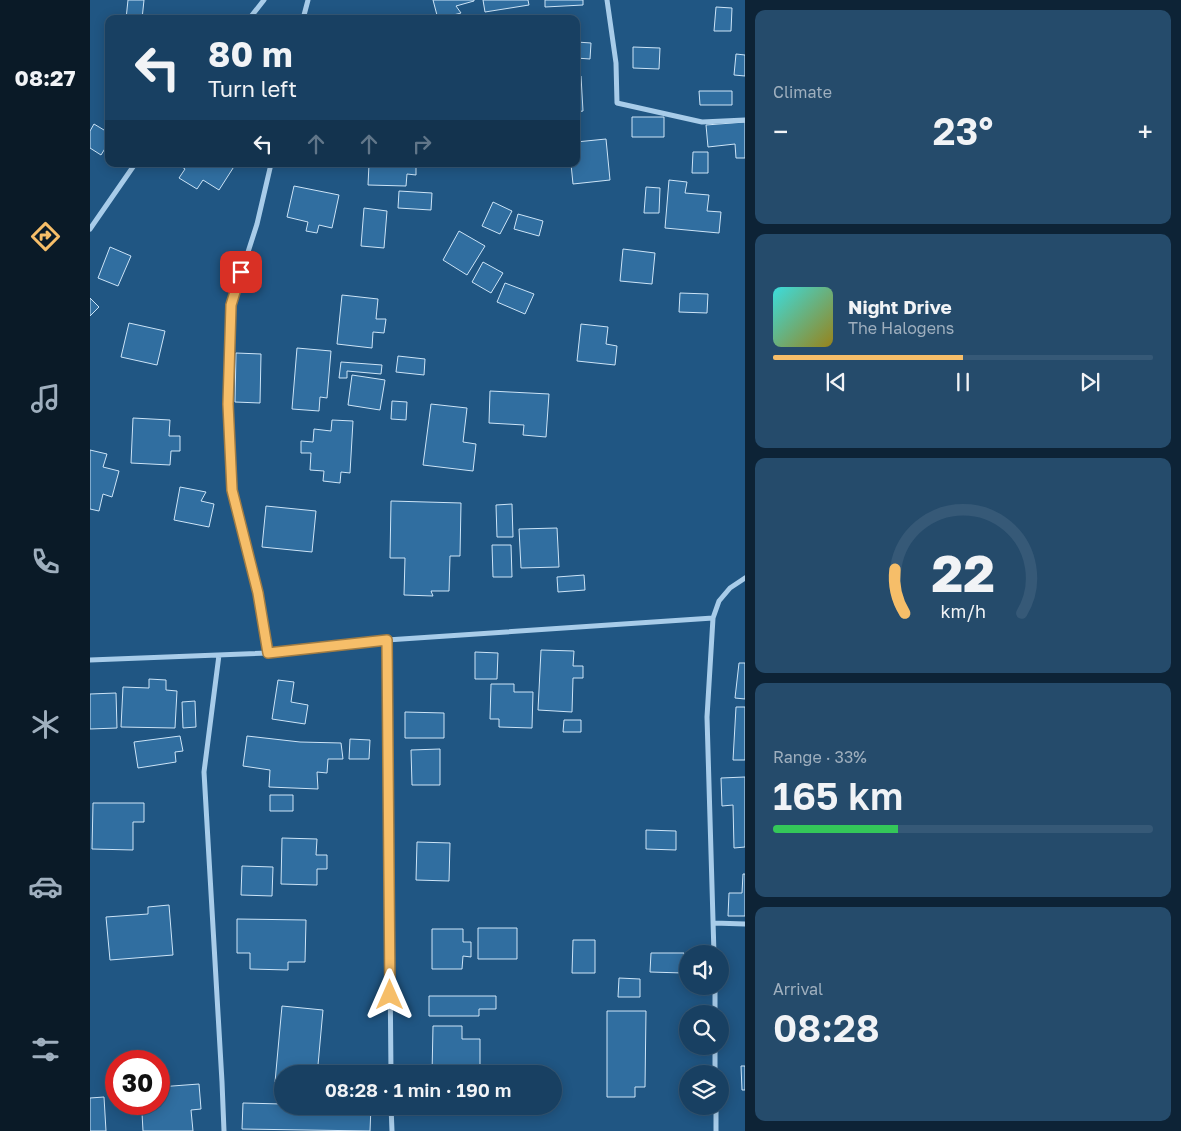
<!DOCTYPE html>
<html lang="en">
<head>
<meta charset="utf-8">
<style>
  body { margin:0; font-family:"Golos Text",sans-serif; background:#254b6b; color:#f1f3f6; height:100vh; display:flex; flex-direction:column; font-size:19px; white-space:nowrap }
  * { box-sizing:border-box; margin:0 }
  p { font-size:16px; color:#9fafbe }
  .icon { flex:none; width:28px; height:28px; fill:none; stroke:currentColor; stroke-width:2; stroke-linecap:round; stroke-linejoin:round }
  .map { position:relative; flex:1; overflow:hidden }
  .details { display:flex; flex-direction:column; gap:10px; padding:10px; background:#0d2336; width:436px }
  .details>* { flex:none }
  .top-card { position:absolute; left:15px; top:15px; width:475px; height:152px; border-radius:10px; box-shadow:0 2px 12px #0003,0 0 0 1px #365977; background:#184062; color:#f1f3f6; overflow:hidden }
  .controls { position:absolute; left:589px; top:945px; display:grid; gap:10px }
  .controls a { display:grid; place-items:center; width:50px; height:50px; border-radius:50%; background:#184062; box-shadow:0 2px 12px #0003,0 0 0 1px #365977; font-size:25px }
  .speed { position:absolute; left:15px; top:1050px; display:flex; gap:10px; font-size:25px; font-weight:700; text-align:center }
  .speed>* { display:grid; place-content:center; width:65px; height:65px; border-radius:50%; background:#184062; box-shadow:0 2px 12px #0003,0 0 0 1px #365977; line-height:1 }
  .speed .limit { border:8px solid #d22; background:#fff; color:#111 }
  .pin { position:absolute; display:grid; place-items:center; width:42px; height:42px; color:#fff; margin:-21px; border-radius:10px; box-shadow:0 2px 8px #0006 }
  .me { position:absolute; width:55px; margin:-28px; rotate:0deg; stroke-linejoin:round; filter:drop-shadow(0 0 4px #0008) }
  .turn { display:flex; align-items:center; gap:18px; height:105px; padding:0 20px; font-size:22px }
  .turn .icon { width:65px; height:65px; stroke-width:2.5 }
  .turn b { display:block; font-size:35px; line-height:42px }
  .lanes { display:flex; align-items:center; height:48px; padding:0 20px; background:#0003; justify-content:center; gap:25px; direction:ltr }
  .lanes .off { opacity:.35 }
  .big { font-size:38px; font-weight:600; line-height:1.1 }
  .details .card { flex:1; display:flex; flex-direction:column; justify-content:center; gap:8px; min-width:0; padding:0 18px; border-radius:10px; background:#254b6b }
  .details .dial { align-items:center; gap:0 }
  .dial svg { height:130px; overflow:visible; fill:none; stroke:#365977; stroke-width:7; stroke-linecap:round; text-anchor:middle }
  .dial text { fill:#f1f3f6; stroke:none }
  .song { display:flex; align-items:center; gap:15px }
  .cover { width:60px; height:60px; border-radius:8px; background:linear-gradient(135deg,hsl(180 70% 55%),hsl(50 70% 35%)) }
  .played { height:5px; border-radius:2px; background:linear-gradient(90deg,#f6be69 50%,#365977 50%) }
  .keys { display:flex; justify-content:space-around; direction:ltr }
  .heat { display:flex; justify-content:space-between; align-items:center; font-size:28px; direction:ltr }
  .charge { height:8px; border-radius:4px; background:linear-gradient(90deg,#34c759 33%,#365977 0) }
  .trip { position:absolute; left:184px; top:1065px; width:288px; height:50px; border-radius:25px; background:#184062; box-shadow:0 2px 12px #0003,0 0 0 1px #365977; font-weight:600; line-height:50px; text-align:center }
  main { display:flex; flex:1; min-height:0 }
  .tabs { display:flex; flex-direction:column; width:90px; justify-content:space-around; align-items:center; background:#0a1a27; color:#9fafbe }
  .tabs .icon { width:35px; height:35px }
  .tabs .current { color:#f6be69 }
  .tabs b { font-size:22px; color:#f1f3f6 }
  .map>svg:first-child { display:block }
</style>
</head>
<body>
<main>
<nav class="tabs">
<b>08:27</b>
<svg class="icon current" aria-label="directions" viewBox="0 0 24 24"><path d="M12 3l9 9-9 9-9-9zM9 14v-3h6M13 9l2 2-2 2"/></svg>
<svg class="icon" aria-label="music" viewBox="0 0 24 24"><path d="M9 18V5l10-2v13"/><circle cx="6" cy="18" r="3"/><circle cx="16" cy="16" r="3"/></svg>
<svg class="icon" aria-label="phone" viewBox="0 0 24 24"><path d="M5 4h4l2 5-3 2q2 4 5 5l2-3 5 2v4C11 20 4 13 5 4z"/></svg>
<svg class="icon" aria-label="climate" viewBox="0 0 24 24"><path d="M12 3v18M4 7l16 10M4 17L20 7"/></svg>
<svg class="icon" aria-label="car" viewBox="0 0 24 24"><path d="M5 17H2v-5l4-1 3-4h7l3 4 3 1v5h-3M9 17h6M6 11h13"/><circle cx="7" cy="17" r="2"/><circle cx="17" cy="17" r="2"/></svg>
<svg class="icon" aria-label="filters" viewBox="0 0 24 24"><path d="M4 7h16M4 17h16"/><circle cx="9" cy="7" r="2"/><circle cx="15" cy="17" r="2"/></svg>
</nav>
<div class="map">
<svg width="655" height="1131" viewBox="0 0 655 1131">
  <rect width="100%" height="100%" fill="#205683"/>
  <path fill="#306ea0" stroke="#cce4f7" d="M 38,0 L 54,0 L 52,19 L 36,19 Z
    M 343,0 L 384,0 L 384,1 L 366,6 L 371,13 L 348,19 Z
    M 393,0 L 438,0 L 439,5 L 395,12 Z
    M 455,0 L 493,0 L 493,5 L 455,7 Z
    M 626,7 L 642,8 L 641,31 L 624,31 Z
    M 486,24 L 488,24 L 487,42 L 501,43 L 500,59 L 486,58 Z
    M 543,47 L 570,48 L 569,69 L 543,68 Z
    M 646,54 L 655,55 L 655,76 L 644,75 Z
    M 486,76 L 491,76 L 493,111 L 486,112 Z
    M 609,91 L 642,91 L 642,105 L 610,105 Z
    M 542,117 L 574,117 L 574,137 L 542,137 Z
    M 655,122 L 655,158 L 646,158 L 645,144 L 618,147 L 616,125 Z
    M 4,124 L 19,133 L 19,142 L 11,155 L 0,148 L 0,131 Z
    M 516,139 L 520,180 L 483,184 L 481,164 L 486,164 L 486,142 Z
    M 603,152 L 618,152 L 618,173 L 602,173 Z
    M 88,164 L 143,164 L 145,165 L 129,190 L 113,180 L 107,189 L 89,178 L 95,169 Z
    M 279,164 L 326,164 L 326,175 L 317,174 L 316,186 L 278,185 Z
    M 579,180 L 597,182 L 595,193 L 619,195 L 617,211 L 631,212 L 629,233 L 575,228 Z
    M 204,186 L 249,195 L 242,228 L 229,225 L 227,233 L 216,231 L 218,222 L 197,217 Z
    M 556,187 L 570,188 L 569,213 L 554,213 Z
    M 309,191 L 342,193 L 341,210 L 308,208 Z
    M 403,202 L 422,211 L 410,234 L 392,226 Z
    M 274,208 L 297,211 L 294,248 L 271,246 Z
    M 428,214 L 453,221 L 449,236 L 424,229 Z
    M 369,231 L 395,246 L 377,275 L 353,260 Z
    M 20,247 L 41,256 L 28,286 L 8,278 Z
    M 533,249 L 565,253 L 562,284 L 530,281 Z
    M 393,262 L 413,273 L 401,293 L 382,282 Z
    M 415,283 L 444,294 L 435,314 L 407,302 Z
    M 590,293 L 618,294 L 617,313 L 589,312 Z
    M 252,295 L 288,299 L 286,319 L 296,319 L 294,333 L 283,332 L 282,348 L 247,344 Z
    M 0,298 L 9,307 L 0,316 Z
    M 39,323 L 75,331 L 67,365 L 31,357 Z
    M 491,324 L 518,327 L 516,344 L 527,346 L 525,365 L 487,361 Z
    M 207,348 L 241,351 L 237,398 L 230,397 L 229,411 L 202,409 Z
    M 146,353 L 171,354 L 170,403 L 145,402 Z
    M 308,356 L 335,359 L 334,375 L 306,372 Z
    M 251,362 L 292,365 L 291,374 L 257,371 L 257,378 L 249,378 Z
    M 262,375 L 295,380 L 290,410 L 258,405 Z
    M 400,391 L 459,394 L 456,437 L 433,435 L 434,425 L 399,423 Z
    M 302,401 L 317,402 L 316,420 L 301,419 Z
    M 341,404 L 377,408 L 373,442 L 386,444 L 383,471 L 333,465 Z
    M 43,418 L 80,420 L 79,436 L 90,436 L 90,451 L 81,451 L 80,465 L 41,463 Z
    M 242,420 L 263,421 L 260,473 L 251,472 L 250,483 L 233,481 L 234,471 L 220,470 L 221,453 L 211,453 L 211,441 L 223,442 L 224,429 L 241,431 Z
    M 0,450 L 17,454 L 13,467 L 29,471 L 22,497 L 13,494 L 9,511 L 0,509 Z
    M 90,487 L 116,492 L 111,501 L 124,504 L 119,527 L 84,520 Z
    M 301,501 L 371,503 L 370,556 L 360,556 L 359,591 L 341,591 L 343,596 L 314,595 L 315,558 L 300,558 Z
    M 422,504 L 423,537 L 407,537 L 406,505 Z
    M 176,506 L 226,511 L 222,552 L 172,547 Z
    M 467,528 L 469,567 L 431,568 L 429,529 Z
    M 402,545 L 421,545 L 422,577 L 403,577 Z
    M 494,575 L 495,590 L 468,592 L 467,577 Z
    M 451,650 L 484,651 L 483,666 L 493,666 L 493,678 L 483,678 L 482,712 L 448,710 Z
    M 385,652 L 408,653 L 407,679 L 385,679 Z
    M 649,663 L 655,663 L 655,699 L 645,698 Z
    M 59,679 L 76,680 L 76,690 L 87,691 L 85,728 L 31,727 L 33,687 L 59,688 Z
    M 188,680 L 204,682 L 201,702 L 218,705 L 215,724 L 182,719 Z
    M 401,684 L 424,684 L 424,692 L 443,692 L 442,728 L 409,727 L 409,719 L 400,719 Z
    M 26,693 L 27,728 L 0,729 L 0,694 Z
    M 105,701 L 106,727 L 93,728 L 92,702 Z
    M 646,707 L 655,707 L 655,760 L 643,760 Z
    M 315,712 L 354,713 L 354,738 L 315,738 Z
    M 474,720 L 491,720 L 491,732 L 473,732 Z
    M 90,736 L 93,751 L 85,752 L 86,762 L 48,768 L 44,742 Z
    M 157,736 L 210,742 L 251,743 L 253,759 L 238,759 L 237,773 L 227,772 L 228,789 L 179,787 L 180,770 L 153,766 Z
    M 260,739 L 280,740 L 279,759 L 259,759 Z
    M 350,749 L 350,785 L 322,785 L 321,750 Z
    M 655,777 L 655,847 L 644,848 L 643,805 L 632,806 L 631,778 Z
    M 180,795 L 203,795 L 203,811 L 180,811 Z
    M 3,803 L 54,803 L 54,822 L 43,822 L 43,850 L 2,849 Z
    M 556,830 L 586,831 L 586,850 L 556,849 Z
    M 192,838 L 227,839 L 226,855 L 237,855 L 237,869 L 227,869 L 227,885 L 191,884 Z
    M 327,842 L 360,843 L 359,881 L 326,880 Z
    M 152,866 L 183,867 L 182,896 L 151,895 Z
    M 653,874 L 655,874 L 655,916 L 638,916 L 639,893 L 652,893 Z
    M 79,905 L 83,955 L 20,960 L 16,917 L 58,914 L 58,907 Z
    M 147,919 L 216,920 L 215,962 L 198,962 L 198,970 L 160,969 L 160,953 L 147,953 Z
    M 388,928 L 427,928 L 427,959 L 388,959 Z
    M 342,929 L 373,929 L 373,942 L 381,942 L 381,957 L 373,956 L 372,969 L 342,969 Z
    M 483,940 L 505,940 L 505,973 L 482,973 Z
    M 561,953 L 594,953 L 593,973 L 560,972 Z
    M 529,978 L 550,979 L 550,997 L 528,997 Z
    M 339,996 L 406,996 L 406,1009 L 389,1009 L 389,1016 L 339,1016 Z
    M 192,1006 L 233,1010 L 228,1065 L 241,1067 L 240,1074 L 192,1074 L 192,1083 L 185,1082 Z
    M 517,1011 L 556,1011 L 555,1087 L 545,1087 L 545,1097 L 517,1097 Z
    M 343,1026 L 372,1026 L 372,1039 L 390,1039 L 390,1074 L 342,1074 Z
    M 651,1066 L 655,1066 L 655,1090 L 652,1090 Z
    M 109,1084 L 111,1109 L 101,1110 L 103,1131 L 53,1131 L 52,1113 L 44,1114 L 43,1104 L 69,1104 L 69,1087 Z
    M 14,1097 L 16,1131 L 0,1131 L 0,1098 Z
    M 153,1103 L 192,1104 L 192,1106 L 281,1106 L 280,1131 L 152,1129 Z"/>
  <g fill="none" stroke-linecap="round" stroke-linejoin="round">
    <path stroke="#a8cce9" stroke-width="5" d="M 517,0 L 526,63 L 527,103 L 612,122 L 655,120
      M 159,19 L 174,0
      M 213,19 L 218,0
      M 0,229 L 45,164
      M 297,640 L 301,1074
      M 178,653 L 168,593 L 142,490 L 138,404 L 141,305 L 167,224 L 181,164
      M 129,655 L 114,772 L 132,1082 L 134,1131
      M 0,660 L 178,653 L 297,640 L 623,618
      M 624,923 L 655,924
      M 624,954 L 617,717 L 623,618 L 629,601 L 640,588 L 655,578
      M 625,986 L 625,1014
      M 625,1046 L 625,1074
      M 301,1106 L 302,1131
      M 626,1106 L 626,1131"/>
  </g>
  <g fill="none" stroke-linecap="round" stroke-linejoin="round">
    <defs>
      <path id="route" d="M 151,272 L 141,305 L 138,404 L 142,490 L 168,593 L 178,653 L 297,640 L 300,995"/>
    </defs>
    <use href="#route" stroke="#a07c44" stroke-width="12"/>
    <use href="#route" stroke="#f6be69" stroke-width="9"/>
  </g>
</svg>
<div class="controls">
<a><svg class="icon" aria-label="sound" viewBox="0 0 24 24"><path d="M4 9h4l5-4v14l-5-4H4zM17 9q2 3 0 6"/></svg></a>
<a><svg class="icon" aria-label="search" viewBox="0 0 24 24"><circle cx="10" cy="10" r="6"/><path d="M15 15l6 6"/></svg></a>
<a><svg class="icon" aria-label="layers" viewBox="0 0 24 24"><path d="M12 4l9 5-9 5-9-5zM3 14l9 5 9-5"/></svg></a>
</div>
<div class="speed"><div class="limit">30</div></div>
<div class="pin" style="left:151px;top:272px;background:#d93025"><svg class="icon" aria-label="arrive" viewBox="0 0 24 24"><path d="M6 21V4h12l-3 4 3 4H6"/></svg></div>
<svg class="me" style="left:300px;top:995px" viewBox="-20 -20 40 40"><path d="M0-17L14 15 0 8-14 15z" fill="#f6be69" stroke="#fff" stroke-width="4"/></svg>
<div class="trip">08:28 · 1 min · 190 m</div>
<div class="top-card">
<div class="turn"><svg class="icon" aria-label="left" viewBox="0 0 24 24"><path d="M17 20v-9H6M10 6l-5 5 5 5"/></svg><div><b>80 m</b>Turn left</div></div>
<div class="lanes"><svg class="icon" aria-label="left" viewBox="0 0 24 24"><path d="M17 20v-9H6M10 6l-5 5 5 5"/></svg><svg class="icon off" aria-label="ahead" viewBox="0 0 24 24"><path d="M12 20V5M6 11l6-6 6 6"/></svg><svg class="icon off" aria-label="ahead" viewBox="0 0 24 24"><path d="M12 20V5M6 11l6-6 6 6"/></svg><svg class="icon off" aria-label="right" viewBox="0 0 24 24"><path d="M7 20v-9h11M14 6l5 5-5 5"/></svg></div>
</div>
</div>
<section class="details">
<div class="card"><p>Climate</p>
<div class="heat"><a>−</a><b class="big">23°</b><a>+</a></div>
</div>
<div class="card">
<div class="song"><i class="cover"></i><div><b>Night Drive</b><p>The Halogens</p></div></div>
<div class="played"></div>
<div class="keys"><svg class="icon" aria-label="previous" viewBox="0 0 24 24"><path d="M18 5L8 12l10 7zM5 5v14"/></svg><svg class="icon" aria-label="pause" viewBox="0 0 24 24"><path d="M8 5v14M16 5v14"/></svg><svg class="icon" aria-label="next" viewBox="0 0 24 24"><path d="M6 5l10 7-10 7zM19 5v14"/></svg></div>
</div>
<div class="card dial"><svg viewBox="0 0 100 80">
<path d="M14 69A42 42 0 1 1 86 69"/>
<path d="M14 69A42 42 0 0 1 8 42" stroke="#f6be69"/>
<text x="50" y="56" font-size="32" font-weight="700">22</text>
<text x="50" y="72" font-size="11">km/h</text>
</svg></div>
<div class="card"><p>Range · 33%</p><b class="big">165 km</b><div class="charge"></div></div>
<div class="card"><p>Arrival</p><b class="big">08:28</b></div>
</section>
</main>
</body>
</html>
